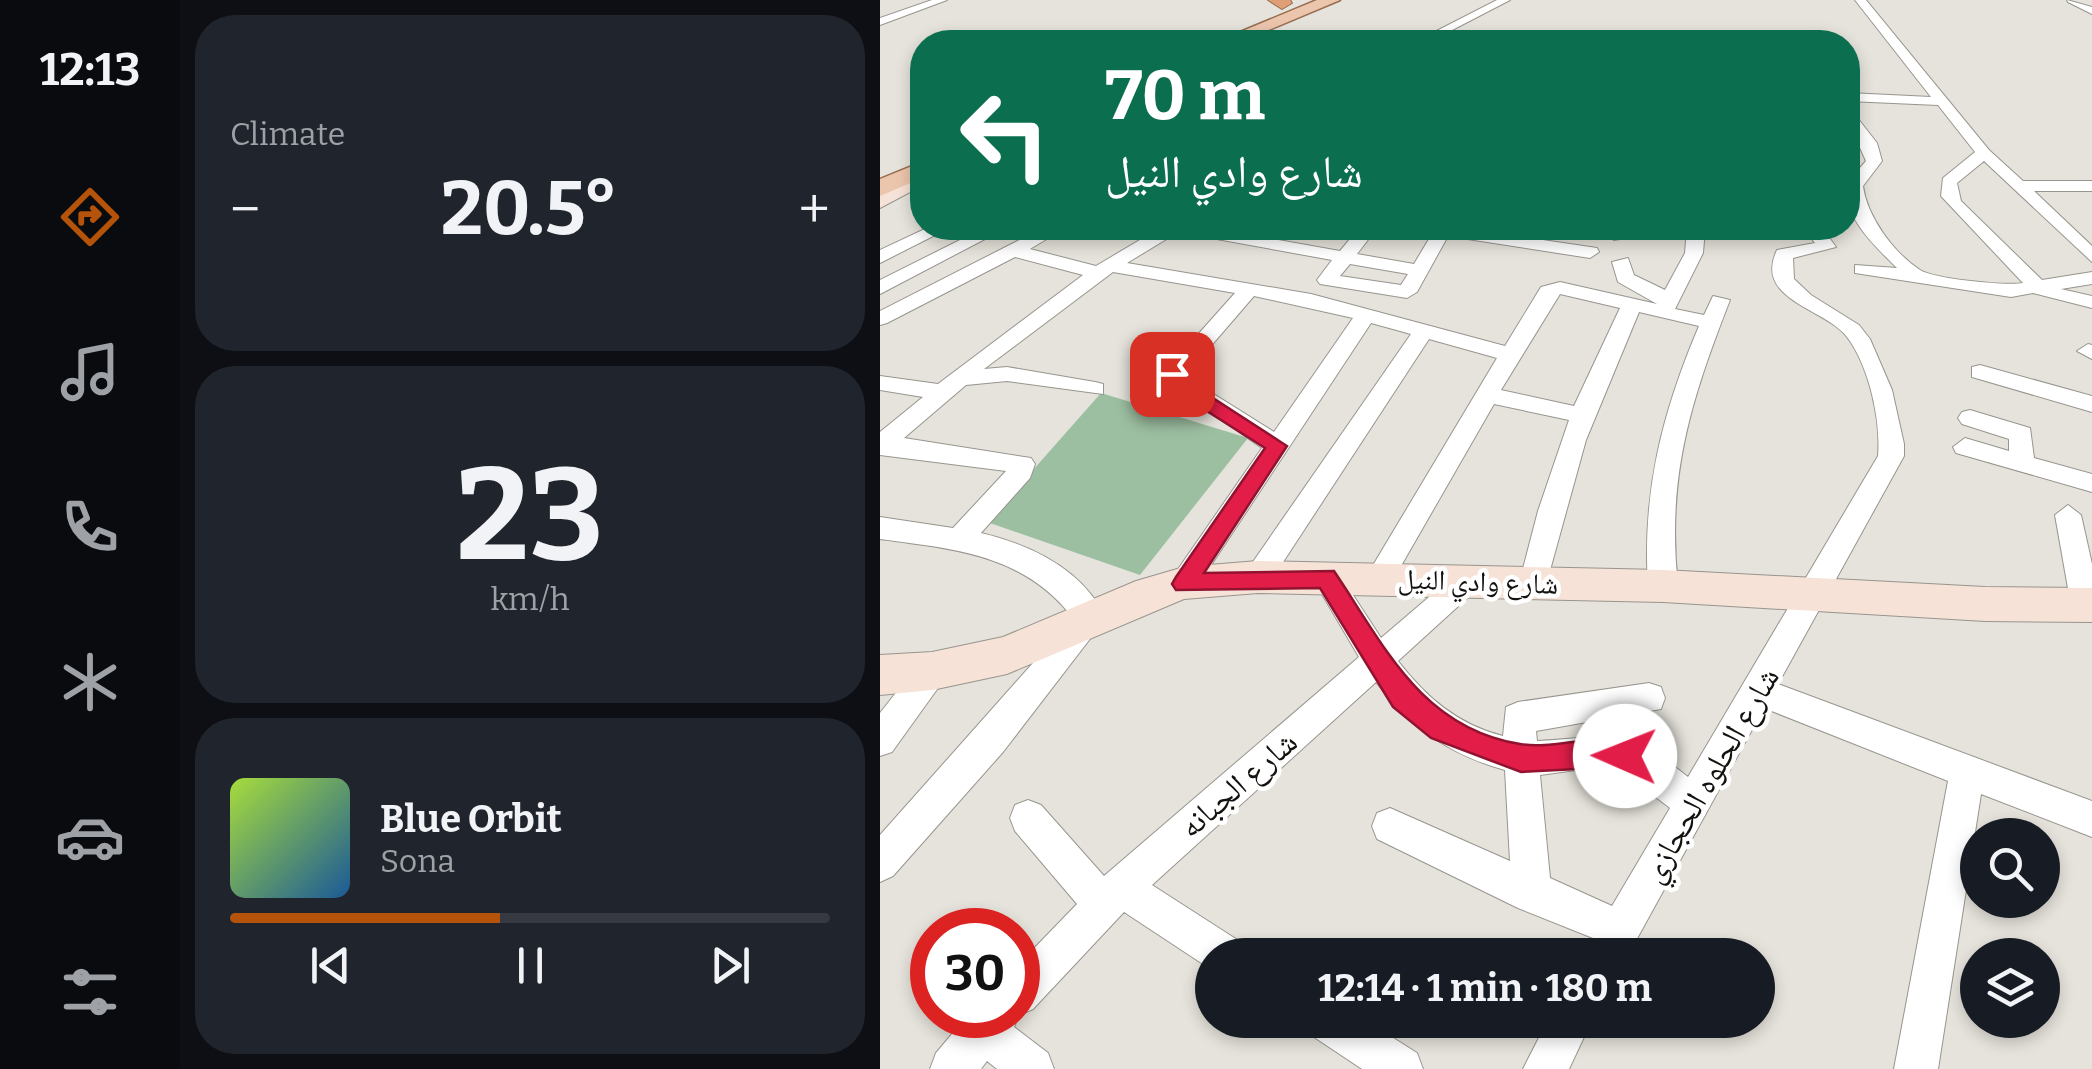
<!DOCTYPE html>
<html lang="en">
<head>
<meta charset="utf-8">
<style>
  body { margin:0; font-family:Bitter,"Noto Naskh Arabic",serif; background:#20242c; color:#f1f3f6; height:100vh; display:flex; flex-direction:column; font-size:38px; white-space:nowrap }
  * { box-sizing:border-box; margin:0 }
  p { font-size:32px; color:#9ea1a6 }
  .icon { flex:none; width:55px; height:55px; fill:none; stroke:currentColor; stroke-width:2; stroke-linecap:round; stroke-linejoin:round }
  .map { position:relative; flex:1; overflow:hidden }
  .drawer { display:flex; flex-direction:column; gap:15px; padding:15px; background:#0d0f14; width:700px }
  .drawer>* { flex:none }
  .hud { position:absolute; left:30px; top:30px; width:950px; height:210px; border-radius:40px; box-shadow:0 5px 15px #0003; background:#0b6e4f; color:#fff; overflow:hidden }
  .buttons { position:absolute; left:1080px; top:818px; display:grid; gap:20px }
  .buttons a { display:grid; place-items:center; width:100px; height:100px; border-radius:50%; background:#171b24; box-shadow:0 5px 15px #0003; font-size:50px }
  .speed { position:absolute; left:30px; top:908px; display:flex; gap:20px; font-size:50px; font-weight:700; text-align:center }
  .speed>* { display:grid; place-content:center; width:130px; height:130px; border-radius:50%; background:#171b24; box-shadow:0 5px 15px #0003; line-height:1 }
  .speed .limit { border:15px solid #d22; background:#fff; color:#111 }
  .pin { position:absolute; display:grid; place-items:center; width:85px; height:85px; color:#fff; margin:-42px; border-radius:20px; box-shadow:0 5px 15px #0006 }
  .me { position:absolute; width:110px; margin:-55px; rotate:271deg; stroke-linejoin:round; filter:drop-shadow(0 0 8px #0008) }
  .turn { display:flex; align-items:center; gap:35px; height:210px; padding:0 30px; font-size:45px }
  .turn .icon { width:130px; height:130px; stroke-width:2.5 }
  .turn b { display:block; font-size:70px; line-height:85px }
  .big { font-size:75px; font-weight:700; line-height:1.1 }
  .drawer .card { flex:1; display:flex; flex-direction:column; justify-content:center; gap:15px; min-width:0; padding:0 35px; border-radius:40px; background:#20242c }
  .drawer .dial { align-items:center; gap:0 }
  .dial b { font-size:130px; line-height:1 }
  .song { display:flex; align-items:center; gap:30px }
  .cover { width:120px; height:120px; border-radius:15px; background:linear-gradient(135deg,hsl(80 70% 55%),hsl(210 70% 35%)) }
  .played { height:10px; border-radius:5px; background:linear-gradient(90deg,#b45309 45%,#363941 45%) }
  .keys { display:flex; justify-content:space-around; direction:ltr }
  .heat { display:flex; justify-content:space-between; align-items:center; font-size:55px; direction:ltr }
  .trip { position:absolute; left:315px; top:938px; width:580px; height:100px; border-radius:50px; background:#171b24; box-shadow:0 5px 15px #0003; font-weight:700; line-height:100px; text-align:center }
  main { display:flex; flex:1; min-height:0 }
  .dock { display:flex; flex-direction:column; width:180px; justify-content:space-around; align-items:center; background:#090b0e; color:#9ea1a6 }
  .dock .icon { width:70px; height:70px }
  .dock .current { color:#b45309 }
  .dock b { font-size:45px; color:#f1f3f6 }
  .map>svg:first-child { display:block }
</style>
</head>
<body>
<main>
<nav class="dock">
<b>12:13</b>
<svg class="icon current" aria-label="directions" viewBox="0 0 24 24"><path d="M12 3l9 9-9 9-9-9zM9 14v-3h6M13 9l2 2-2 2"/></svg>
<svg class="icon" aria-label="music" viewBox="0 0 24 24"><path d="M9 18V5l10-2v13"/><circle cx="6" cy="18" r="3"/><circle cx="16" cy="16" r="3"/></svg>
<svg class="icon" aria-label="phone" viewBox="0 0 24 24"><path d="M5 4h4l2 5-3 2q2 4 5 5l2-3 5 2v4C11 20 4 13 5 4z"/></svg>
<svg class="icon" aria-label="climate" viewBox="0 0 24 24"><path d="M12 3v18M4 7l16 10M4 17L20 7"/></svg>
<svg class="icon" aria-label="car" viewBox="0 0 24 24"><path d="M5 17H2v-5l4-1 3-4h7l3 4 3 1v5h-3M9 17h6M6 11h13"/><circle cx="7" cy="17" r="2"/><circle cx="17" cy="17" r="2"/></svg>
<svg class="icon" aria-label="filters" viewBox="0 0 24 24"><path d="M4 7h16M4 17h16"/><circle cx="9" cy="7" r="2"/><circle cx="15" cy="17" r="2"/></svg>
</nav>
<section class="drawer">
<div class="card"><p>Climate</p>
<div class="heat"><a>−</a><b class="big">20.5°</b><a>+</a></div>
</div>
<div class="card dial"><b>23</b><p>km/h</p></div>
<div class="card">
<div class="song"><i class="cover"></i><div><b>Blue Orbit</b><p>Sona</p></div></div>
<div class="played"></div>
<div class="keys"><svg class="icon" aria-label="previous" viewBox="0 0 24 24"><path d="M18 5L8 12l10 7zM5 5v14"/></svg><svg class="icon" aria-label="pause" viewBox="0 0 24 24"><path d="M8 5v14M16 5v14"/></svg><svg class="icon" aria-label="next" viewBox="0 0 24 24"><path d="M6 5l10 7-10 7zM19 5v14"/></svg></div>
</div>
</section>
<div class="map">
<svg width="1212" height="1069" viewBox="0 0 1212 1069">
  <rect width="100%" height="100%" fill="#e5e3db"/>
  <path fill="#9dbfa1" d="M 221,393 L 368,438 L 260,575 L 107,522 Z"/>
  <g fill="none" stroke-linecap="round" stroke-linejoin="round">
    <defs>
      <path id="street" d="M 52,0 L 67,0 L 0,25 L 0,18 Z
        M 617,0 L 630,0 L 549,42 L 535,42 Z
        M 975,0 L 986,0 L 1109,150 L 1143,181 L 1212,181 L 1212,191 L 1154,191 L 1212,246 L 1212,262 L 1104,161 L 1077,183 L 1081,201 L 1162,280 L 1212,272 L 1212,284 L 1181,289 L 1212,296 L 1212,308 L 1153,293 L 1131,297 L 975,273 L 975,265 L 1017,268 C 999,250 961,216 968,187 C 970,178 980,168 986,161 L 968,121 L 968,106 L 997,143 L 1002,161 L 983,186 C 987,217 1014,253 1040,270 C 1055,279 1125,286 1143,283 L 1061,196 L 1063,178 L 1095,152 L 1058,105 L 968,101 L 968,93 L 1051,97 Z
        M 1187,0 L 1212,7 L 1212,14 L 1188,2 Z
        M 47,228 L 69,228 L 0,263 L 0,250 Z
        M 104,228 L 126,228 L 0,294 L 0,280 Z
        M 163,228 L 185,228 L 150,249 L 216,266 L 280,228 L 332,228 L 460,251 L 479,228 L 497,228 L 477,254 L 534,264 L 552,234 L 539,228 L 581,228 L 717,248 L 719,252 L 710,258 L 568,236 L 537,292 L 527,298 L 440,284 L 437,280 L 452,260 L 298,232 L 247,263 L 431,294 L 625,346 L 661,287 L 680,282 L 777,304 L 738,282 L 732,262 L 748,258 L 754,275 L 785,290 L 805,253 L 807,228 L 825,228 L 823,253 L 795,309 L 824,315 L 833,296 L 850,300 C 811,400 786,477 798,586 L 793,594 L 783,598 L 773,594 L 768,586 C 762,492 782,413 819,326 L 759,312 L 706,440 L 664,592 L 654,596 L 644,592 L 639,584 L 658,511 L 689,420 L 614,404 L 510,585 L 500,589 L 490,585 L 486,577 L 617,358 L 549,339 L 388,585 L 378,589 L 368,585 L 364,577 L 368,569 L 531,334 L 491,323 L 314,591 L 304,595 L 294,591 L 289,583 L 294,575 L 382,448 L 280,377 L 355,293 L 233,272 L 104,369 L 127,367 L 215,382 L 223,384 L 223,394 L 127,381 L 86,385 L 24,438 L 151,458 L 155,464 L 150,478 L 101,533 C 151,545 202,569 226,618 L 123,752 L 13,876 L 0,882 L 0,835 L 193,618 C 144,554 74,549 0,539 L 0,517 L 73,528 L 126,471 L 0,455 L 0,432 L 43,397 L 0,390 L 0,376 L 58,384 L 203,275 L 135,257 L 7,323 L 0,325 L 0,311 ZM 470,264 L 528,274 L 521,285 L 460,276 ZM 680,294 L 740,308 L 694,406 L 621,390 ZM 374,296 L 473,318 L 394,432 L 305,376 Z
        M 728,228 L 746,228 L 740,239 L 734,240 L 725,235 Z
        M 924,228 L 942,228 L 956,247 L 913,258 L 914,279 L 931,295 L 979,325 L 990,339 L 1012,390 L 1024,444 L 1024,456 L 898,684 L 1212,801 L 1212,837 L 1101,794 L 1058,1069 L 1014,1069 L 1068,781 L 884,708 L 748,955 L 706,955 L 713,938 L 638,908 L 497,839 L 492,826 L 497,813 L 510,808 L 630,861 L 625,770 C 570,755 530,727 496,682 L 272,885 L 359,941 L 365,955 L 332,955 L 332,970 L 244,912 L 153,1009 L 139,1015 L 134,1027 L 168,1053 L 174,1069 L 117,1069 L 107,1061 L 101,1069 L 50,1069 L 56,1053 L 88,1015 L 138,1015 L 138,965 L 197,904 L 135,831 L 130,818 L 135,805 L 148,800 L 161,805 L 224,876 L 479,657 L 432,577 L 436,569 L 446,565 L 456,569 L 501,638 L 576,574 L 586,570 L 596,574 L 600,582 L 596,590 L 518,661 C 546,697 578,725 623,736 L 626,707 L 638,702 L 769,683 L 781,687 L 785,698 L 781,709 L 656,731 L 657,741 C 735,737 741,724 808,777 L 998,456 C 1001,420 989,366 967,337 C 945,308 873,300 897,250 L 935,243 ZM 718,767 L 740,770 L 790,808 L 732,906 L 670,878 L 660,775 Z
        M 1208,344 L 1212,345 L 1212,359 L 1197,351 Z
        M 1100,365 L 1212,396 L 1212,412 L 1092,377 L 1092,367 Z
        M 1090,410 L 1150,428 L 1154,458 L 1212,474 L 1212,492 L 1076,453 L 1073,447 L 1085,438 L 1129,451 L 1129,439 L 1082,424 L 1078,418 L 1082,412 Z
        M 1188,505 L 1201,515 L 1212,564 L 1212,615 L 1195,614 L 1191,605 L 1175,515 Z
        M 52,657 L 63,661 L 68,671 L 63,681 L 12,752 L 0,756 L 0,713 L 41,661 Z
        M 425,1020 L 485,1020 L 537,1053 L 543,1069 L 482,1069 L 431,1035 Z
        M 668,1020 L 712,1020 L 689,1069 L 643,1069 Z"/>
      <path id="secondary" d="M 24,179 L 32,181 L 32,191 L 0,208 L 0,191 Z
        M 378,561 L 783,570 L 1105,587 L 1212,588 L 1212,622 L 1105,621 L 783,602 L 378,593 L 304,599 L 127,674 L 52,690 L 0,695 L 0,655 L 52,652 L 123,637 L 256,581 L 304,567 Z"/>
      <path id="primary" d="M 437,0 L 460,0 L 360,42 L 336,42 Z
        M 42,162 L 42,178 L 0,196 L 0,179 Z"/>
      <path id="highway" d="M 388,0 L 410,0 L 412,3 L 402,9 Z"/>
    </defs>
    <use href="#street" stroke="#97958e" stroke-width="2"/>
    <use href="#secondary" stroke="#97958e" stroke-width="2"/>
    <use href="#primary" stroke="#986d52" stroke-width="3"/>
    <use href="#highway" stroke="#986d52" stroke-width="2"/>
    <use href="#street" fill="#fff" fill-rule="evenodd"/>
    <use href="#secondary" fill="#f6e2d6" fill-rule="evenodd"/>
    <use href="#primary" fill="#ecc5ad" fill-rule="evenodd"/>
    <use href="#highway" fill="#e09e76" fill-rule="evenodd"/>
  </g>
  <path fill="#e11d48" stroke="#92132f" stroke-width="2.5" d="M 285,370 L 299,370 L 302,378 L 407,446 L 324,573 L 454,571 C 504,645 541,728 640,744 C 679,750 716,730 755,746 L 759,756 L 755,766 L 641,772 L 551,738 L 513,707 L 440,588 L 296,590 L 292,584 L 296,577 L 385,448 L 286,385 Z"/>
  <g text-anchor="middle" stroke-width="9" stroke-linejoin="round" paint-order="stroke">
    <g font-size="28" fill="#13120f" stroke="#fff">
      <text transform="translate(598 581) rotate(2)" y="10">شارع وادي النيل</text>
    </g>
    <g font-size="32" fill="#13120f" stroke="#fff">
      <text transform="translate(830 775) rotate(-60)" y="11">شارع الحلوه الحجازي</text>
      <text transform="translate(358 784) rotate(-41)" y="11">شارع الجبانه</text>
    </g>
  </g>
</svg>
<div class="buttons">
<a><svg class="icon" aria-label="search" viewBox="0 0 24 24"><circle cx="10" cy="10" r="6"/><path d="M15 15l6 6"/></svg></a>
<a><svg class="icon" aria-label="layers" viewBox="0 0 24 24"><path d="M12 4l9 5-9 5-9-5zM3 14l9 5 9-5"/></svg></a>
</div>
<div class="speed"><div class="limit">30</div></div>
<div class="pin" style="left:292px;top:374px;background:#d93025"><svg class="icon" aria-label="arrive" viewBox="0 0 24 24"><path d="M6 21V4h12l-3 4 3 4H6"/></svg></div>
<svg class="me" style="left:745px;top:756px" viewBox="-20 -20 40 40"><circle r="19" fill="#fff"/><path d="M0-13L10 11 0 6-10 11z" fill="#e11d48"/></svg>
<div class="trip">12:14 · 1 min · 180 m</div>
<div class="hud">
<div class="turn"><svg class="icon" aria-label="left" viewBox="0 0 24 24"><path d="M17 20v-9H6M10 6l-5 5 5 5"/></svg><div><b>70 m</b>شارع وادي النيل</div></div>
</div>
</div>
</main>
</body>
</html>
